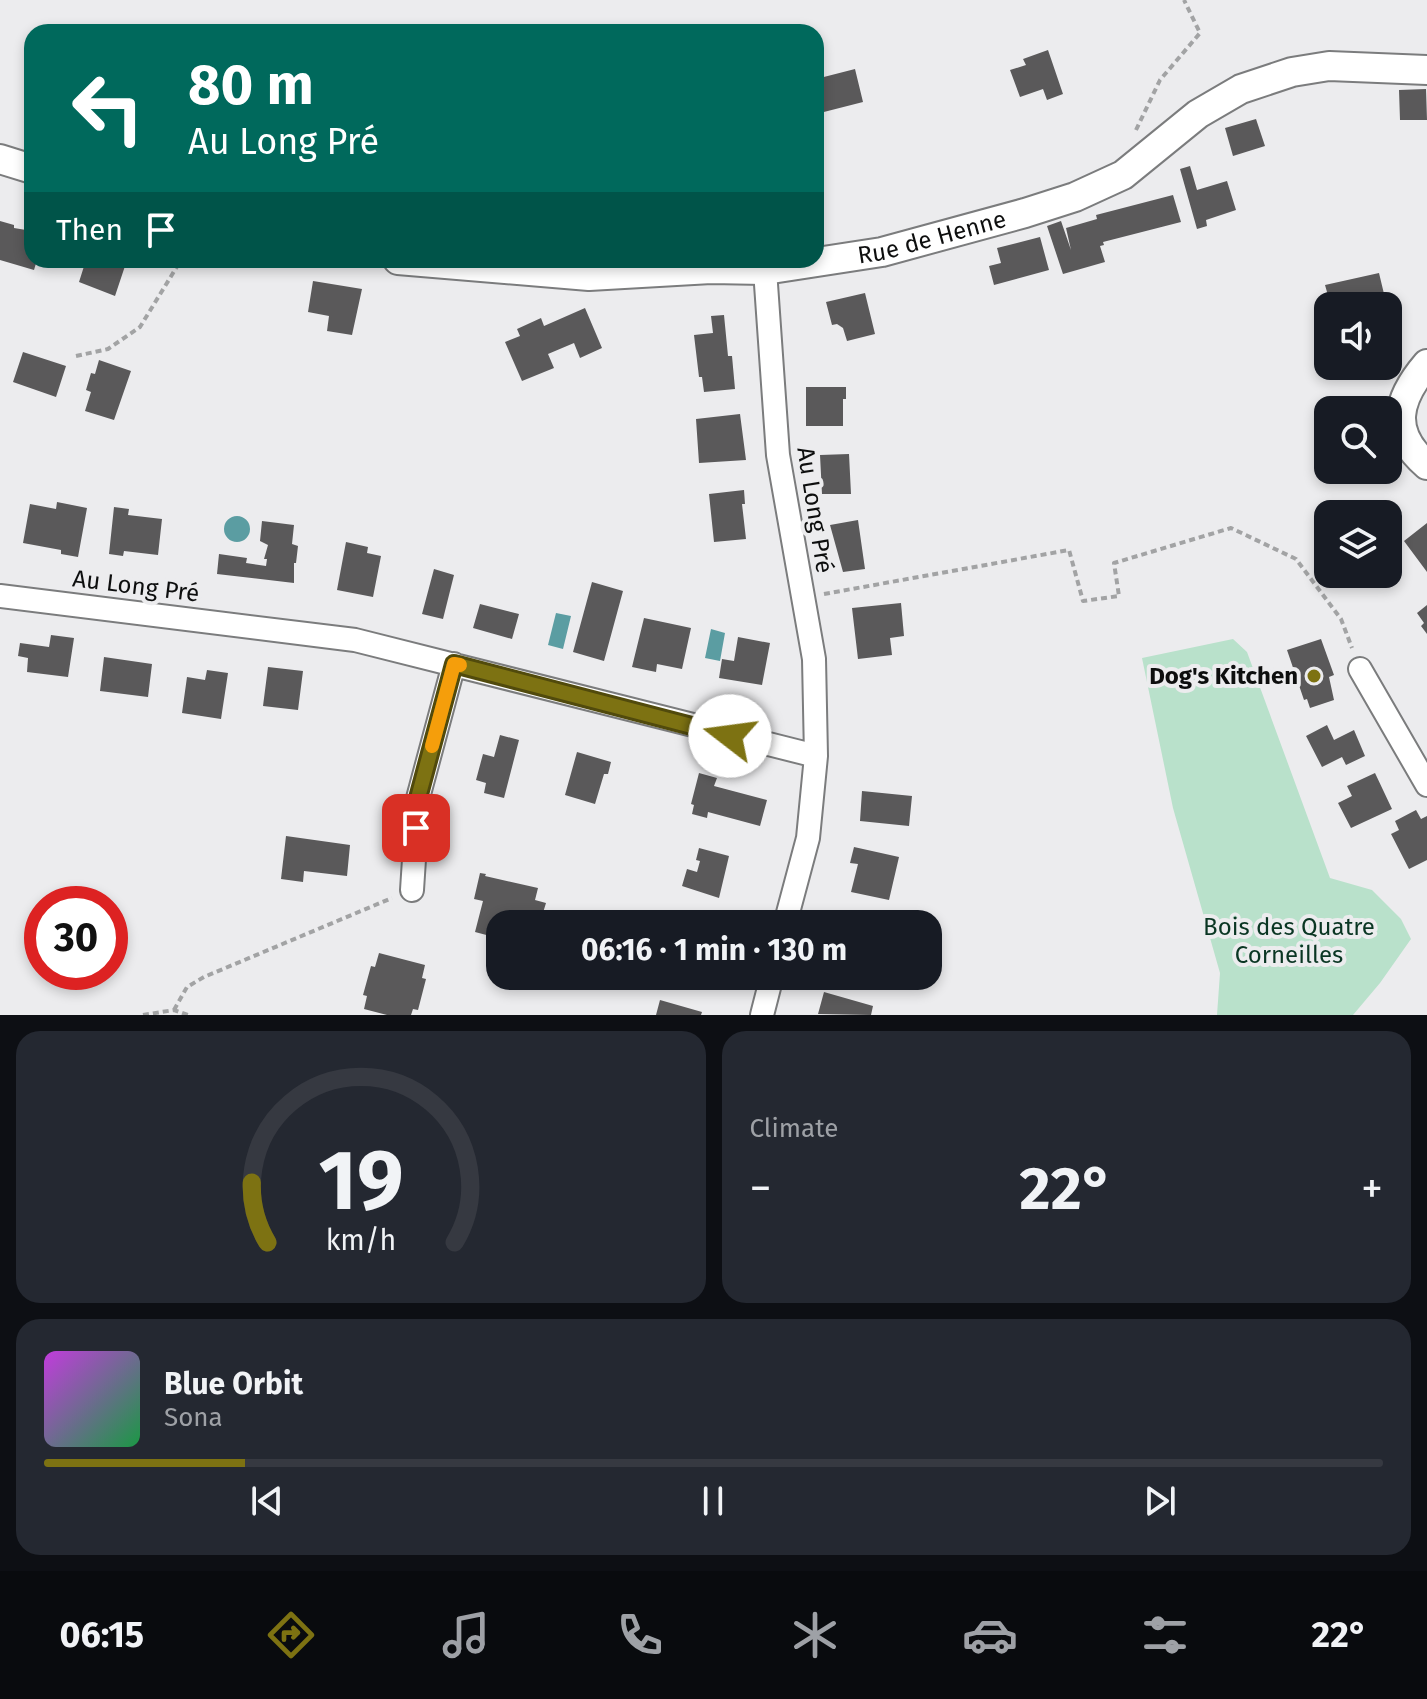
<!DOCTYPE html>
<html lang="en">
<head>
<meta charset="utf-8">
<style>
  body { margin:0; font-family:"Fira Sans",sans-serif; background:#242831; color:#f1f3f6; height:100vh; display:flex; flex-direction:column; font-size:30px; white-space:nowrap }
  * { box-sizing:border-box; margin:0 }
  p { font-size:26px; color:#9ea1a6 }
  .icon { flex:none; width:44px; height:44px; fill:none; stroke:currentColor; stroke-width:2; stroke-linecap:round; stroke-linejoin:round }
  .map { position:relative; height:1015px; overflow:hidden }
  .sheet { display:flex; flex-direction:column; gap:16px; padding:16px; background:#0d0f14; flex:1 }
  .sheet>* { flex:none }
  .hud { position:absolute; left:24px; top:24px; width:800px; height:244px; border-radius:24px; box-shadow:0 4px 12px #0003; background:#00695c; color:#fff; overflow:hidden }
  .buttons { position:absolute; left:1314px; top:292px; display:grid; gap:16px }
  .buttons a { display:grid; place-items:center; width:88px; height:88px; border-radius:16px; background:#171b24; box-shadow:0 4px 12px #0003; font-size:40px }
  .speed { position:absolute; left:24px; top:886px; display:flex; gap:16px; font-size:40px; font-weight:700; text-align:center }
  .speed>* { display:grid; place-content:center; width:104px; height:104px; border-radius:50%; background:#171b24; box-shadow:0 4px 12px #0003; line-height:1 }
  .speed .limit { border:12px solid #d22; background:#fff; color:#111 }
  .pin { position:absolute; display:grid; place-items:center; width:68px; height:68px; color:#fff; margin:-34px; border-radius:16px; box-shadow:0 4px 12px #0006 }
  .me { position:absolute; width:88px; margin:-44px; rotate:285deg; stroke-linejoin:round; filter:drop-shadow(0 0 6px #0008) }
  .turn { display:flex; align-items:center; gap:28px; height:168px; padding:0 32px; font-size:36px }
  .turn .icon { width:104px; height:104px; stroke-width:2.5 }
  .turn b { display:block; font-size:56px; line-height:68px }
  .then { display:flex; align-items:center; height:76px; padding:0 32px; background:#0003; gap:16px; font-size:30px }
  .big { font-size:60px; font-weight:700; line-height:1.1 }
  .sheet .widget { flex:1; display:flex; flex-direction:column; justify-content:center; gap:12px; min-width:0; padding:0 28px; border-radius:24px; background:#242831 }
  .sheet .dial { align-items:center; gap:0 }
  .dial svg { height:208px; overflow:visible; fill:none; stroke:#363941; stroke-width:7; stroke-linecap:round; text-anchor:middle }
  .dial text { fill:#f1f3f6; stroke:none }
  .song { display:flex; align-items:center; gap:24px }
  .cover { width:96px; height:96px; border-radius:12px; background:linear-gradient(135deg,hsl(290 70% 55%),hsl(140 70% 35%)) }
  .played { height:8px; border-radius:4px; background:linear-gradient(90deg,#7d7212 15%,#363941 15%) }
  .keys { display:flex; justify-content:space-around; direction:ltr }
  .heat { display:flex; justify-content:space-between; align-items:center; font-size:44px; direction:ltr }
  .sheet .tiles { flex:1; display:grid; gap:16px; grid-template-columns:1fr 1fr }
  .widget:last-child { grid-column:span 2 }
  .trip { position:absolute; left:486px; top:910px; width:456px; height:80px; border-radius:24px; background:#171b24; box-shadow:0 4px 12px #0003; font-weight:700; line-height:80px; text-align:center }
  .dock { display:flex; height:128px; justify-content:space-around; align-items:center; background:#090b0e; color:#9ea1a6 }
  .dock .icon { width:56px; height:56px }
  .dock .on { color:#7d7212 }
  .dock b { font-size:36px; color:#f1f3f6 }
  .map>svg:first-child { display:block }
</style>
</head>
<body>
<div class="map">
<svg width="1427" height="1015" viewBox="0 0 1427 1015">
  <rect width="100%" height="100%" fill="#ececee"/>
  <path fill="#b9e1cb" d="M 1233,639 L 1247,652 L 1330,878 L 1372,890 L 1401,919 L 1411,939 L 1380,983 L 1353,1015 L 1217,1015 L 1220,973 L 1173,808 L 1142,658 Z"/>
  <path fill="#5b9da2" d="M224 529a13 13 0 1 1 26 0a13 13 0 1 1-26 0Z
    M 556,613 L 571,616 L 563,649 L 548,645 Z
    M 711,629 L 725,633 L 720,661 L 705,658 Z"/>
  <path fill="#5a595a" d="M 1048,50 L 1063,94 L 1047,100 L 1043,89 L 1020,97 L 1010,70 L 1026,65 L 1023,59 Z
    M 31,53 L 32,53 L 32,78 L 24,76 Z
    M 855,69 L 863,102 L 816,114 L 816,79 Z
    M 1426,89 L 1427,120 L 1400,120 L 1399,90 Z
    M 1256,119 L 1265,146 L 1233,156 L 1225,128 Z
    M 1190,166 L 1197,190 L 1227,181 L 1236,210 L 1206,220 L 1207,226 L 1197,229 L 1180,169 Z
    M 1173,195 L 1181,222 L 1103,242 L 1104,245 L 1100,246 L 1105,262 L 1063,274 L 1047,226 L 1061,221 L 1071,250 L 1066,228 L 1097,219 L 1096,215 Z
    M 0,221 L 14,225 L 14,228 L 32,231 L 32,260 L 37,260 L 34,270 L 0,260 Z
    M 1040,237 L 1049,270 L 994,285 L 989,266 L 1001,263 L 997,248 Z
    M 86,260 L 127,260 L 115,296 L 79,282 Z
    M 1379,273 L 1385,298 L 1375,301 L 1376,306 L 1331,306 L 1325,285 Z
    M 313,281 L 362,289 L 352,335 L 327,331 L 329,316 L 308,312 Z
    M 865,293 L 875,334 L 847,341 L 843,328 L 837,324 L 832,325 L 826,302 Z
    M 585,308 L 602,348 L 580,358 L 574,343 L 548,354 L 554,368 L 522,381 L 505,342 L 520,336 L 517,329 L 541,318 L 544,326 Z
    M 724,315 L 728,356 L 732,356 L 735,389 L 704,392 L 702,377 L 699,377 L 694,335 L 713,333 L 711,316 Z
    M 23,352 L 66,366 L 56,397 L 13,382 Z
    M 99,360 L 131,371 L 114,420 L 85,411 L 91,392 L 86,390 L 91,373 L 95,374 Z
    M 806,387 L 846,387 L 846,399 L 843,399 L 843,426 L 806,426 Z
    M 740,414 L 746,460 L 699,463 L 696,419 Z
    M 849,454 L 851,494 L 822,494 L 820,455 Z
    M 744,490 L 745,504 L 742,504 L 746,539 L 714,542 L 709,494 Z
    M 57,502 L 87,508 L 78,557 L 61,554 L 61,550 L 23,543 L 30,504 L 56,509 Z
    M 1368,503 L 1377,514 L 1355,514 Z
    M 114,507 L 129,509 L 128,515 L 162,519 L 158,555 L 124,551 L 123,556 L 109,554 Z
    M 858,520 L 865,569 L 843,572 L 830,525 Z
    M 262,521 L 294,525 L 292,544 L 298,546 L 296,563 L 294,563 L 294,583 L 217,574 L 219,554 L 247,558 L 246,563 L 266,566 L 267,559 L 264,559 L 268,545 L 260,541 Z
    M 1427,523 L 1427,572 L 1404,541 Z
    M 346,542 L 368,547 L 367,553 L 381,556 L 373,597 L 337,590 Z
    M 434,569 L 454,575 L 443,619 L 422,614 Z
    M 592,582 L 623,591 L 604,661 L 573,652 Z
    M 901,603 L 904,636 L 890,638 L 892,655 L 858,659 L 852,608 Z
    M 480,604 L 519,614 L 512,639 L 473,628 Z
    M 1427,605 L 1427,634 L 1421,626 L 1424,623 L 1417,613 Z
    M 644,618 L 691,628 L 682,669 L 657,664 L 656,672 L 632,667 Z
    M 51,635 L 74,638 L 68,677 L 27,672 L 28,658 L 18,656 L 20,643 L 49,647 Z
    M 738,637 L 770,643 L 762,685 L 719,678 L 722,659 L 734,661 Z
    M 1321,639 L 1334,675 L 1329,677 L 1334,700 L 1310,708 L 1307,699 L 1304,700 L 1287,650 Z
    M 104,657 L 152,664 L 148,697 L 100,691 Z
    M 268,667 L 303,671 L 298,710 L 263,706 Z
    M 207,670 L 228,673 L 221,719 L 182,713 L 187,677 L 205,680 Z
    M 1327,725 L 1334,740 L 1354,730 L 1365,756 L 1346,765 L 1342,757 L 1322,767 L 1306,736 Z
    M 500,735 L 519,740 L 504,798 L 484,793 L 486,783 L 476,780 L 483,754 L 494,757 Z
    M 577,752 L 611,762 L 608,774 L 604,774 L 595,804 L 565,795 Z
    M 699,773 L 717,778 L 714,786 L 767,800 L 760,826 L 708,812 L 707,818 L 692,814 L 694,805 L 691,804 Z
    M 1375,773 L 1392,809 L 1351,828 L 1338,803 L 1352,796 L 1347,786 Z
    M 862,791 L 912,796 L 909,826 L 860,821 Z
    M 1416,810 L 1421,819 L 1427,816 L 1427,860 L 1409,869 L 1391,834 L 1399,830 L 1395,821 Z
    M 286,836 L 350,845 L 347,876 L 304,871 L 303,882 L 281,879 Z
    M 854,847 L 899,857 L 889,900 L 851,892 L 858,864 L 850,863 Z
    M 699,848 L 729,856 L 719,898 L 682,886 L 687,869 L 697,872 L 700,861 L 696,860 Z
    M 480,873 L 486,874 L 485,876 L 538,888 L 535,900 L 546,903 L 542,916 L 550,918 L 548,924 L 500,924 L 500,946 L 492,944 L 494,937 L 475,932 L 483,901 L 474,899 Z
    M 379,953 L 425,965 L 422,978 L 426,979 L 418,1010 L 413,1009 L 411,1015 L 387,1015 L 364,1009 L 367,996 L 363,995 L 371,966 L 375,967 Z
    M 695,976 L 722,976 L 720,984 Z
    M 824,992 L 873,1006 L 871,1015 L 818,1014 Z
    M 660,1000 L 702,1012 L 701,1015 L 656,1015 Z"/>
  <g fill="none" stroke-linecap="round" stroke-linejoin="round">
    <defs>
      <path id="minor" d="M 765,270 L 778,455 L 814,659 L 816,756 L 808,838 L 785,924
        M 0,596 L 355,640 L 816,756
        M 1360,669 L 1427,785
        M 412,890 L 418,798 L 454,664
        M 762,1015 L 772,976"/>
      <g id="tertiary">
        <path d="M 0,159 L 32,169"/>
        <path id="s1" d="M 398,260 L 589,276 L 711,269 L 765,270 L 882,252 L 1025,213 L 1075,197 L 1123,175 L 1198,114 L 1241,89 L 1292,72 L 1329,66 L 1427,70"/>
        <path d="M 1427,364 C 1397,399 1388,432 1427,465"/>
      </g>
    </defs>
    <use href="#minor" stroke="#7b7c7d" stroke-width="26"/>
    <use href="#tertiary" stroke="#7b7c7d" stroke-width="32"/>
    <path stroke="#a2a3a4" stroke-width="4" stroke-dasharray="6 4" stroke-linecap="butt" d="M 1136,130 L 1160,80 L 1200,33 L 1184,0
      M 76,356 L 108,349 L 140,327 L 181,260
      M 824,594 L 1069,550 L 1083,601 L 1119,596 L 1114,563 L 1231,528 L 1296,559 L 1341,619 L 1352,648
      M 174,1010 L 187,987 L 204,977 L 392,898
      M 143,1015 L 174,1010 L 188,1015"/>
    <use href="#minor" stroke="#fff" stroke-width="22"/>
    <use href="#tertiary" stroke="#fff" stroke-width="28"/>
  </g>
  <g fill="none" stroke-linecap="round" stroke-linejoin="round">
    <defs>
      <path id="route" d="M 416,828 L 418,798 L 454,664 L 730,736"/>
    </defs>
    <use href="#route" stroke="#514a0c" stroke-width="20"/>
    <use href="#route" stroke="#7d7212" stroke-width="14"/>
    <path stroke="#f59e0b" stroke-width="14" d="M 432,746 L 454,664 L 460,665"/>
  </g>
  <circle fill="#7d7212" stroke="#ececee" stroke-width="3" cx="1314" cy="676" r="8"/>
  <g text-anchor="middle" stroke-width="8" stroke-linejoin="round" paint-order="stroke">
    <g font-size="24" fill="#0d0e0e" stroke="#ececee">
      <text dy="8" stroke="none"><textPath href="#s1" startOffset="538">Rue de Henne</textPath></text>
      <text transform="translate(815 510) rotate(81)" y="8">Au Long Pré</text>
      <text transform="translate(136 586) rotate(7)" y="8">Au Long Pré</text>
    </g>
    <g font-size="24" font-weight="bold" fill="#0d0e0e" stroke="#ececee" text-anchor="end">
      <text x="1298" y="684">Dog's Kitchen</text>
    </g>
    <g font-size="24" fill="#0a3623" stroke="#ececee">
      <text x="1289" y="935">Bois des Quatre<tspan x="1289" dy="28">Corneilles</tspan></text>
    </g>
  </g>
</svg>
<div class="buttons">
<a><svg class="icon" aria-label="sound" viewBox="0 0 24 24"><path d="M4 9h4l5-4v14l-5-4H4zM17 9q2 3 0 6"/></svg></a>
<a><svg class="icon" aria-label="search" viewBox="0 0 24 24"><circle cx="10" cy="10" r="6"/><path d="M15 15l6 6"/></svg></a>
<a><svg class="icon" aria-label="layers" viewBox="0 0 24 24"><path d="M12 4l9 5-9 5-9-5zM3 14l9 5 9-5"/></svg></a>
</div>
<div class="speed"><div class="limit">30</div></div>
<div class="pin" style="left:416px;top:828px;background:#d93025"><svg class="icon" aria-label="arrive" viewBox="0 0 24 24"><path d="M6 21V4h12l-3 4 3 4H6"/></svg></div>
<svg class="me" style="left:730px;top:736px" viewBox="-20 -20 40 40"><circle r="19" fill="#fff"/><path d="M0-13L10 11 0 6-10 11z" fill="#7d7212"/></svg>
<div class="trip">06:16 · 1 min · 130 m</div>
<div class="hud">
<div class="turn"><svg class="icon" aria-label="left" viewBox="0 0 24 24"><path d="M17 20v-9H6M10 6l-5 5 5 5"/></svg><div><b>80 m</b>Au Long Pré</div></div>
<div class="then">Then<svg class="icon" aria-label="arrive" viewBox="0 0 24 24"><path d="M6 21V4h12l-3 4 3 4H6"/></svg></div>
</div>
</div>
<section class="sheet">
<div class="tiles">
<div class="widget dial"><svg viewBox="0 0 100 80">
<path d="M14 69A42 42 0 1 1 86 69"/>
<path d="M14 69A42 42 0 0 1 8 46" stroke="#7d7212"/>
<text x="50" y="56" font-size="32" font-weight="700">19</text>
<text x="50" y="72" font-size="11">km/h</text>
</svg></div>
<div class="widget"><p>Climate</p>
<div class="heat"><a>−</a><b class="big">22°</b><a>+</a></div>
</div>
<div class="widget">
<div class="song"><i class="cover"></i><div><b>Blue Orbit</b><p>Sona</p></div></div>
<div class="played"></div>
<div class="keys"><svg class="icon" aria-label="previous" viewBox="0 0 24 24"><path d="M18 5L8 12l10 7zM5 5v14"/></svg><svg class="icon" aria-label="pause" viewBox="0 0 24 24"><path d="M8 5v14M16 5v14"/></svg><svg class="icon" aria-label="next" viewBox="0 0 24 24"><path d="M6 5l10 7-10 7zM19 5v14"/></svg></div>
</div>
</div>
</section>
<nav class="dock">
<b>06:15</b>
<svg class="icon on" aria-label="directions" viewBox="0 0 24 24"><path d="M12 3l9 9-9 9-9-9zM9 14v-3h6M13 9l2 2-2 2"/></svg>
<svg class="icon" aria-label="music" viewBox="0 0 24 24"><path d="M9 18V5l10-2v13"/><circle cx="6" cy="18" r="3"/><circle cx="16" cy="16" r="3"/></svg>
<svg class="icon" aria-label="phone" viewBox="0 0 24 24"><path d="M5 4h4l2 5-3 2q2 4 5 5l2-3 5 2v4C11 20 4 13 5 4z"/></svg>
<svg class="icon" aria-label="climate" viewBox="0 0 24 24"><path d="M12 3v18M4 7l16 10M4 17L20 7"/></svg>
<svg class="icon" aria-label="car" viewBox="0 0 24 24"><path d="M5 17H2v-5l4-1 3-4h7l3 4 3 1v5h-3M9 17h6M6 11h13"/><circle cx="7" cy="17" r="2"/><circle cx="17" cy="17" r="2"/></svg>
<svg class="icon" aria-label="filters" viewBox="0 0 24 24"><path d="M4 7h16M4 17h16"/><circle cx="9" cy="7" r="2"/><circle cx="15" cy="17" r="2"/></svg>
<b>22°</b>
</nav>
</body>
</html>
